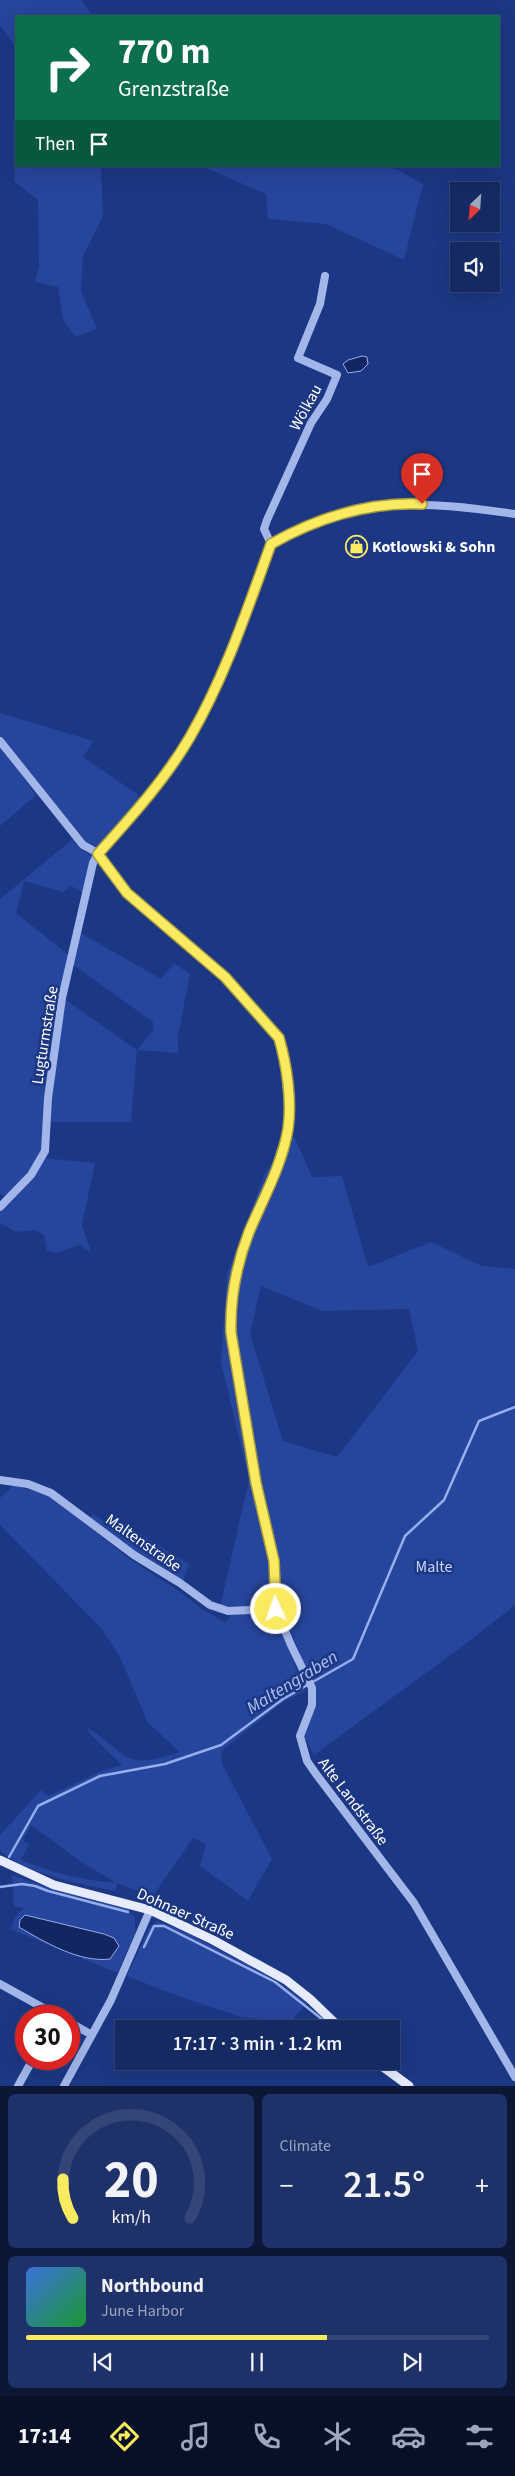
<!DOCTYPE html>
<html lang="en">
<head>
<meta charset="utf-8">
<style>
  body { margin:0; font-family:"Source Sans 3",sans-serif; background:#1e3168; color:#f1f3f6; height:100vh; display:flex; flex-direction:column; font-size:19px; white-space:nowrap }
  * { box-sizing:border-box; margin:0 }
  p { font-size:16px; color:#9da6be }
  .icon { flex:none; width:28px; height:28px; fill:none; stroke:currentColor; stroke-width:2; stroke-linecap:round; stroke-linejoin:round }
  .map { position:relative; height:2086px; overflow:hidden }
  .drawer { display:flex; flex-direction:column; gap:8px; padding:8px; background:#0c1736; flex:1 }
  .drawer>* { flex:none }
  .top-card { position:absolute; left:15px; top:15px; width:485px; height:152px; border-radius:0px; box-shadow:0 5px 20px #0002,0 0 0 1px #344577; background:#0b6e4f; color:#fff; overflow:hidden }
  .needle { width:32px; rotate:205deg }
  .controls { position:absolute; left:450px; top:182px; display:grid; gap:10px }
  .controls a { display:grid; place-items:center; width:50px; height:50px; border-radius:0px; background:#152962; box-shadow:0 5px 20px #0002,0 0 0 1px #344577; font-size:25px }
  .speed { position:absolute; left:15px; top:2005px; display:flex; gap:10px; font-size:25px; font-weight:700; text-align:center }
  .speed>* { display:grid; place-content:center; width:65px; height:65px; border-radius:50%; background:#152962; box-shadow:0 5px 20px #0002,0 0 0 1px #344577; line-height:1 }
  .speed .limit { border:8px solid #d22; background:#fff; color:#111 }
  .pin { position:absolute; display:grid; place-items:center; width:42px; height:42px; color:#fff; margin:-51px -21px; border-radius:50% 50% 50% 0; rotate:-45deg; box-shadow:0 0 5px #0007 }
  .pin .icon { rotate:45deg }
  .me { position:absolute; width:55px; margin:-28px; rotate:357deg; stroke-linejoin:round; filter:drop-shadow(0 0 4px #0008) }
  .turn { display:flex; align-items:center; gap:18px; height:105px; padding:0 20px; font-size:22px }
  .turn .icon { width:65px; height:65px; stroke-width:2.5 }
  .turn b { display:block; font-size:35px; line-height:42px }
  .then { display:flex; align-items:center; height:48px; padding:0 20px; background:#0003; gap:10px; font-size:19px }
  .big { font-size:38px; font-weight:600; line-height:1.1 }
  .drawer .tile { flex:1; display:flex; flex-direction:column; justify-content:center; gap:8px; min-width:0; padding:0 18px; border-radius:8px; background:#1e3168 }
  .drawer .dial { align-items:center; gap:0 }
  .dial svg { height:130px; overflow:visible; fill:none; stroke:#344577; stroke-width:7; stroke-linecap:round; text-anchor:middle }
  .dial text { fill:#f1f3f6; stroke:none }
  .song { display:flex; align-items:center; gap:15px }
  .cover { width:60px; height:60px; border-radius:8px; background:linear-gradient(135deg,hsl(220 70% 55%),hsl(130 70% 35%)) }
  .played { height:5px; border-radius:2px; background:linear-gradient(90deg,#faea60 65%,#344577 65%) }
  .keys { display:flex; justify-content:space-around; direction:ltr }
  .heat { display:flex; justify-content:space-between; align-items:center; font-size:28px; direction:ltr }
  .drawer .tiles { flex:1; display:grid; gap:8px; grid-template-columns:1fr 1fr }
  .tile:last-child { grid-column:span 2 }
  .trip { position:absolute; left:115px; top:2020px; width:285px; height:50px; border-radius:0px; background:#152962; box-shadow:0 5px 20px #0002,0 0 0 1px #344577; font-weight:600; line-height:50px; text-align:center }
  .tabs { display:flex; height:80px; justify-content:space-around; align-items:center; background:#081027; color:#9da6be }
  .tabs .icon { width:35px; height:35px }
  .tabs .current { color:#faea60 }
  .tabs b { font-size:22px; color:#f1f3f6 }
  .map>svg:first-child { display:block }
</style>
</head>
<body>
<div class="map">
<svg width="515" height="2086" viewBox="0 0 515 2086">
  <rect width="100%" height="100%" fill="#1c3783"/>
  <path fill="#26459c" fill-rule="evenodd" d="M 0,0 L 81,0 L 93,16 L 16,16 L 16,47 L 0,25 Z
    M 16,162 L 16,166 L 101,166 L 103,216 L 83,256 L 81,291 L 97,329 L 75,337 L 63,319 L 58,287 L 35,282 L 39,266 L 38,200 L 14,181 Z
    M 202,166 L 381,166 L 400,171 L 423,184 L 404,260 L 326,224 L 268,219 L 266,194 Z
    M 0,713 L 94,741 L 83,757 L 143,798 L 98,847 L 86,843 L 19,762 L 0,735 Z
    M 0,745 L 36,795 L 0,826 Z
    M 73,839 L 81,850 L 93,856 L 84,893 L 71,886 L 63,892 L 24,881 L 16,913 L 70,956 L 44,1147 L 33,1170 L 6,1198 L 0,1193 L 0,899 Z
    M 79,932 L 161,979 L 174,963 L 190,974 L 178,1036 L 178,1053 L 137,1050 L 131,1122 L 49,1122 L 63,998 L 137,1050 L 153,1030 L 153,1022 L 72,964 Z
    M 294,1136 L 312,1177 L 342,1176 L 368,1267 L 431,1242 L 482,1266 L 515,1269 L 515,1605 L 467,1643 L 314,1755 L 304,1736 L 315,1688 L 280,1607 L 270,1556 L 273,1607 L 220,1607 L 249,1480 L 221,1362 L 227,1274 L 265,1173 ZM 261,1286 L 322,1311 L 409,1309 L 418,1351 L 337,1457 L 283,1441 L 250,1334 Z
    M 44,1158 L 95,1163 L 82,1225 L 91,1252 L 79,1245 L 57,1253 L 47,1251 L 44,1235 L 35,1230 L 16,1232 L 0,1223 L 0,1212 L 33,1178 Z
    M 14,1485 L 50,1496 L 131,1560 L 176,1589 L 202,1609 L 226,1623 L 230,1615 L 271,1611 L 275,1613 L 305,1691 L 283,1702 L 221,1751 L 222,1764 L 272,1859 L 248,1901 L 200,1866 L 206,1844 L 193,1838 L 152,1897 L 117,1883 L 115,1891 C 77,1883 32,1876 0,1851 L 0,1835 L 41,1790 L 48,1796 L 102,1771 L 122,1765 L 90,1734 L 87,1727 C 131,1756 121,1771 180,1752 L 148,1723 L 120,1657 L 101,1628 L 0,1525 L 0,1498 ZM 31,1825 L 80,1861 L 116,1883 C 83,1880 52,1873 21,1860 L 29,1845 L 23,1840 Z
    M 93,1514 L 125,1534 L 139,1533 L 189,1564 L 183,1580 L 136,1551 L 90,1518 Z
    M 12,1875 L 59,1891 L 129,1909 L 129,1912 L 135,1916 L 135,1934 L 118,1971 L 115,1972 L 10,1929 L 16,1916 L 24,1908 L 14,1906 Z
    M 157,1921 L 179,1929 L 266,1974 L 308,2002 L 290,2022 L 241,2017 L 175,1995 L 127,1976 L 149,1928 Z"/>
  <path fill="#132662" stroke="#96aeec" d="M 362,356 L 367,357 L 368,364 L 361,371 L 348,373 L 343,364 L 348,360 Z
    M 25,1915 L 104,1934 L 114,1938 L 119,1946 L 110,1959 C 80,1963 44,1942 19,1927 L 20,1920 Z"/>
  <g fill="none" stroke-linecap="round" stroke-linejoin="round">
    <path stroke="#96aeec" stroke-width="2.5" d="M 9,1857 L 38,1806 L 100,1776 L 165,1764 L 221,1745 L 283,1699 L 353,1659 L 405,1536 L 444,1500 L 479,1421 L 515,1407
      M 0,1887 L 22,1884 L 35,1886 L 48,1891 L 128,1912
      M 144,1947 L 154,1926 L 164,1926 L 275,1982 L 323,2020"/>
    <path stroke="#a3b6ea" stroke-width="8" d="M 271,544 L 264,529 L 267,520 L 311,423 L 327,399 L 337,375 L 298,358 L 320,304 L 325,276
      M 0,741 L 83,845 L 98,853 L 127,893 L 225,977 L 279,1038 L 284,1061 L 289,1112 L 287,1131 L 267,1194 L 243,1251 L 231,1307 L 231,1333 L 256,1483 L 274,1561 L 276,1609 L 291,1645 L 312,1688 L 312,1705 L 300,1736 L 307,1761 L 316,1774 L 414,1903 L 515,2077
      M 0,1207 L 31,1175 L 45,1151 L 48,1098 L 62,998 L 93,863 L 98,853 L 138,809 L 190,738 L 226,667 L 271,544 C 354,497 423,500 515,514
      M 0,1480 L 28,1484 L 51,1493 L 134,1555 L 180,1583 L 210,1605 L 228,1611 L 276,1609
      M 0,1984 L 58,2016
      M 69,2022 L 92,2035
      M 18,2086 L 33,2059
      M 64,2086 L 111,2000 L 150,1910"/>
    <path stroke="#e6ebfe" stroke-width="9" d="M 0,1860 L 54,1885 L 150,1910 L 213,1940 L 286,1980 L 310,1999 L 341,2029
      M 375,2061 L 409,2086"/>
  </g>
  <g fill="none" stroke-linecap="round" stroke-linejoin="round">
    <defs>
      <path id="route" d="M 276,1609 L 274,1561 L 256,1483 L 231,1333 C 230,1299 237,1263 249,1232 C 263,1199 282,1165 288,1129 C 292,1101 287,1066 279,1038 L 225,977 L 127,893 L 98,854 C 131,817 165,780 190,737 C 225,677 247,610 271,544 C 317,518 369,502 422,504"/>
    </defs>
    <use href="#route" stroke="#a2983e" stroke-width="12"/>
    <use href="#route" stroke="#faea60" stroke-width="9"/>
  </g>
  <defs>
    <symbol id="shop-ring" viewBox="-11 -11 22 22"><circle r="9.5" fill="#1c3783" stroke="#faea60" stroke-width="1.5"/><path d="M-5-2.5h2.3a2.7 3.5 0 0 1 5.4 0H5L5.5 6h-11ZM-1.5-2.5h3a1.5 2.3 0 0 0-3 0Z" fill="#faea60"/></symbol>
  </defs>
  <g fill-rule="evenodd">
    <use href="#shop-ring" x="344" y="534" width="25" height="25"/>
  </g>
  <g text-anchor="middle" stroke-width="5" stroke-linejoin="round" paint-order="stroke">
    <g font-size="16" fill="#fff" stroke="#1c3783">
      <text transform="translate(305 407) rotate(-61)" y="6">Wölkau</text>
      <text transform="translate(44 1035) rotate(-81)" y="6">Lugturmstraße</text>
      <text transform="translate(144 1542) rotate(35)" y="6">Maltenstraße</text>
      <text transform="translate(354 1801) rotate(53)" y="6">Alte Landstraße</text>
      <text transform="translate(186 1913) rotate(24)" y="6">Dohnaer Straße</text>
    </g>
    <g font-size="16" font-weight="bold" fill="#fff" stroke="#1c3783" text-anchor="start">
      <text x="372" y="552">Kotlowski &amp; Sohn</text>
    </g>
    <g font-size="16" fill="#c7d4f8" stroke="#1c3783">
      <text x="434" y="1572">Malte</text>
    </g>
    <g font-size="18" font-style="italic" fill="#aec1f2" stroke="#1c3783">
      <text transform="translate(292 1682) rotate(-32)" y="6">Maltengraben</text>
    </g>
  </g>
</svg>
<div class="controls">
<a><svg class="needle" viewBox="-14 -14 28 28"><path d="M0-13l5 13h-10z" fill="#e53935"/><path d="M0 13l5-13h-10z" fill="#9da6be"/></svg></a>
<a><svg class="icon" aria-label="sound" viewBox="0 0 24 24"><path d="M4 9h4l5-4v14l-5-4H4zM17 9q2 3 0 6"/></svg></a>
</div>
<div class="speed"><div class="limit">30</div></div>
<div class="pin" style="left:422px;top:504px;background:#d93025"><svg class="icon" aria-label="arrive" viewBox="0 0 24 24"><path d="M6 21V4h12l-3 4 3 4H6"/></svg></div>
<svg class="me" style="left:276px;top:1609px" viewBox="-20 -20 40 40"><circle r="17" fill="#faea60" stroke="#fff" stroke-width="3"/><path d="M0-11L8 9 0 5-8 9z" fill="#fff"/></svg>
<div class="trip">17:17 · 3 min · 1.2 km</div>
<div class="top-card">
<div class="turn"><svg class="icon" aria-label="right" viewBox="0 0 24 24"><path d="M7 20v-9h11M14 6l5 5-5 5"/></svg><div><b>770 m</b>Grenzstraße</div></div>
<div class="then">Then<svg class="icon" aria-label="arrive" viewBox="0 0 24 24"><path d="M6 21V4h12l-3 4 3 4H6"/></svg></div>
</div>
</div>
<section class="drawer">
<div class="tiles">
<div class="tile dial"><svg viewBox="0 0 100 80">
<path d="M14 69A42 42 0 1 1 86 69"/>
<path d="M14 69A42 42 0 0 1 8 45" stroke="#faea60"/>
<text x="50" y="56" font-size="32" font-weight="700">20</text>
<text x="50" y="72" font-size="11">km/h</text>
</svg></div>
<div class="tile"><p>Climate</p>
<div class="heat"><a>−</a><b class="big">21.5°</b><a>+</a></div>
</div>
<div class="tile">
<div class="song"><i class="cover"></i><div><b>Northbound</b><p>June Harbor</p></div></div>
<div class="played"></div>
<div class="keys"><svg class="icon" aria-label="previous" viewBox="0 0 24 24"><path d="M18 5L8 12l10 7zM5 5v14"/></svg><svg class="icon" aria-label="pause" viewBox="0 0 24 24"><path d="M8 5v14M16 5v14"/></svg><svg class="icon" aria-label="next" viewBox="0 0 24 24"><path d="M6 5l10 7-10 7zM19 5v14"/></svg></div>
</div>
</div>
</section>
<nav class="tabs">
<b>17:14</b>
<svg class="icon current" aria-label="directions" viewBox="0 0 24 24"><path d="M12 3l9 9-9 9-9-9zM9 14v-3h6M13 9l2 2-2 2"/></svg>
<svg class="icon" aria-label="music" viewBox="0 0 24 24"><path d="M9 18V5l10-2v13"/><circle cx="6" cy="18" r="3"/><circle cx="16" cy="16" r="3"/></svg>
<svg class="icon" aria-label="phone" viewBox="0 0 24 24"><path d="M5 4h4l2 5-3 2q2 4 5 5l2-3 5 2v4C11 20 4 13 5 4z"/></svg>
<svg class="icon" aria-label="climate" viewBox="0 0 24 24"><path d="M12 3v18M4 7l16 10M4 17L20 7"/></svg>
<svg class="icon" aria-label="car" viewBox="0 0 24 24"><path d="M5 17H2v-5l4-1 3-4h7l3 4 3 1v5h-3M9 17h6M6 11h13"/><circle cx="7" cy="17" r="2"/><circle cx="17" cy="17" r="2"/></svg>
<svg class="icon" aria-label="filters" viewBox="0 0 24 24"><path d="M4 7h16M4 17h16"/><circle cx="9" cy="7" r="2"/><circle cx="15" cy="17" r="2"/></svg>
</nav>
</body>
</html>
